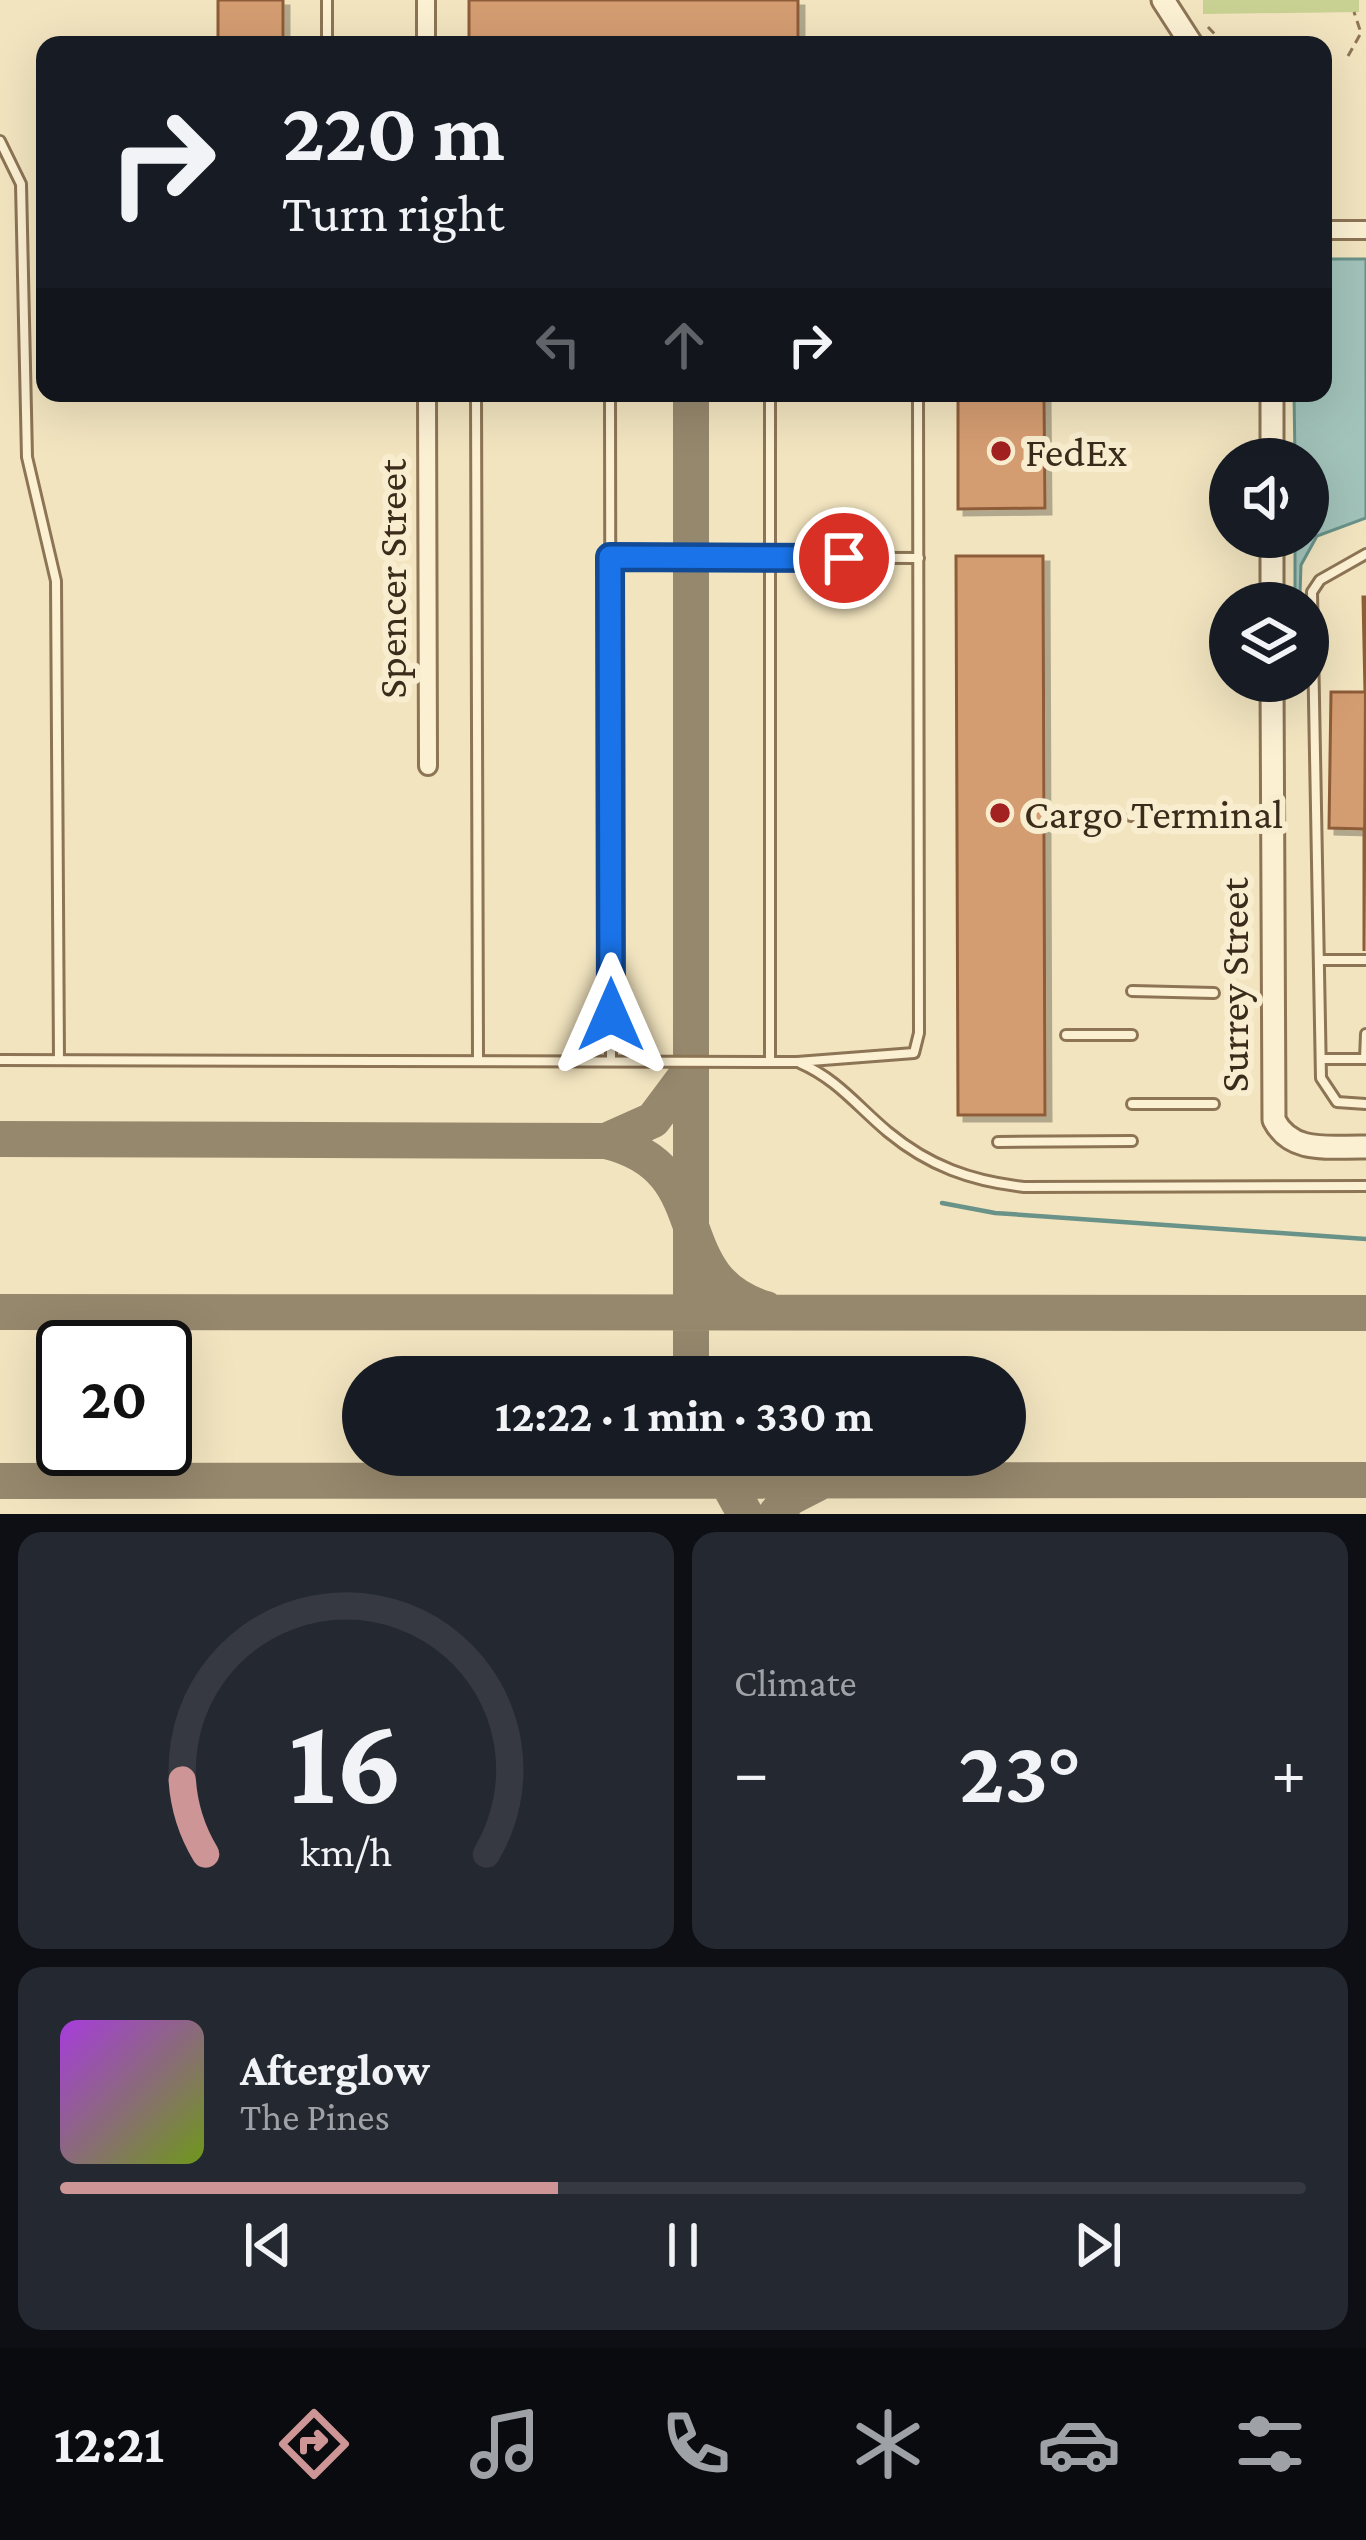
<!DOCTYPE html>
<html lang="en">
<head>
<meta charset="utf-8">
<style>
  body { margin:0; font-family:"Crimson Pro",serif; background:#242831; color:#f1f3f6; height:100vh; display:flex; flex-direction:column; font-size:45px; white-space:nowrap }
  * { box-sizing:border-box; margin:0 }
  p { font-size:39px; color:#9ea1a6 }
  .icon { flex:none; width:66px; height:66px; fill:none; stroke:currentColor; stroke-width:2; stroke-linecap:round; stroke-linejoin:round }
  .map { position:relative; height:1514px; overflow:hidden }
  .sheet { display:flex; flex-direction:column; gap:18px; padding:18px; background:#0d0f14; flex:1 }
  .sheet>* { flex:none }
  .hud { position:absolute; left:36px; top:36px; width:1296px; height:366px; border-radius:24px; box-shadow:0 12px 48px #0002; background:#171b24; color:#f1f3f6; overflow:hidden }
  .tools { position:absolute; left:1209px; top:438px; display:grid; gap:24px }
  .tools a { display:grid; place-items:center; width:120px; height:120px; border-radius:50%; background:#171b24; box-shadow:0 12px 48px #0002; font-size:60px }
  .speed { position:absolute; left:36px; top:1320px; display:flex; gap:24px; font-size:60px; font-weight:700; text-align:center }
  .speed>* { display:grid; place-content:center; width:156px; height:156px; border-radius:50%; background:#171b24; box-shadow:0 12px 48px #0002; line-height:1 }
  .speed .limit { border:6px solid #111; border-radius:18px; background:#fff; color:#111 }
  .pin { position:absolute; display:grid; place-items:center; width:102px; height:102px; color:#fff; margin:-51px; border:6px solid #fff; border-radius:50%; box-shadow:0 3px 12px #0007 }
  .me { position:absolute; width:132px; margin:-66px; rotate:0deg; stroke-linejoin:round; filter:drop-shadow(0 0 9px #0008) }
  .turn { display:flex; align-items:center; gap:42px; height:252px; padding:0 48px; font-size:54px }
  .turn .icon { width:156px; height:156px; stroke-width:2.5 }
  .turn b { display:block; font-size:84px; line-height:102px }
  .lanes { display:flex; align-items:center; height:114px; padding:0 48px; background:#0003; justify-content:center; gap:60px; direction:ltr }
  .lanes .off { opacity:.35 }
  .big { font-size:90px; font-weight:700; line-height:1.1 }
  .sheet .widget { flex:1; display:flex; flex-direction:column; justify-content:center; gap:18px; min-width:0; padding:0 42px; border-radius:24px; background:#242831 }
  .sheet .dial { align-items:center; gap:0 }
  .dial svg { height:312px; overflow:visible; fill:none; stroke:#363941; stroke-width:7; stroke-linecap:round; text-anchor:middle }
  .dial text { fill:#f1f3f6; stroke:none }
  .song { display:flex; align-items:center; gap:36px }
  .cover { width:144px; height:144px; border-radius:18px; background:linear-gradient(135deg,hsl(280 70% 55%),hsl(80 70% 35%)) }
  .played { height:12px; border-radius:6px; background:linear-gradient(90deg,#cd9596 40%,#363941 40%) }
  .keys { display:flex; justify-content:space-around; direction:ltr }
  .heat { display:flex; justify-content:space-between; align-items:center; font-size:66px; direction:ltr }
  .sheet .tiles { flex:1; display:grid; gap:18px; grid-template-columns:1fr 1fr }
  .widget:last-child { grid-column:span 2 }
  .trip { position:absolute; left:342px; top:1356px; width:684px; height:120px; border-radius:60px; background:#171b24; box-shadow:0 12px 48px #0002; font-weight:700; line-height:120px; text-align:center }
  .menu { display:flex; height:192px; justify-content:space-around; align-items:center; background:#090b0e; color:#9ea1a6 }
  .menu .icon { width:84px; height:84px }
  .menu .on { color:#cd9596 }
  .menu b { font-size:54px; color:#f1f3f6 }
  .map>svg:first-child { display:block }
</style>
</head>
<body>
<div class="map">
<svg width="1366" height="1514" viewBox="0 0 1366 1514">
  <defs>
    <filter id="shadow"><feDropShadow dx="6" dy="6" stdDeviation="0" flood-color="#0004"/></filter>
  </defs>
  <rect width="100%" height="100%" fill="#f2e4bf"/>
  <path fill="#c8d192" d="M 1203,0 L 1359,0 L 1359,12 L 1203,14 Z"/>
  <path fill="#a2c3ba" stroke="#699288" stroke-width="3" d="M 1323,259 L 1366,259 L 1366,518 L 1317,536 L 1301,565 L 1300,594 L 1295,594 L 1295,537 L 1308,537 L 1308,459 L 1295,459 L 1294,393 L 1323,393 Z"/>
  <g fill="none" stroke-linecap="round" stroke-linejoin="round">
    <path stroke="#699288" stroke-width="4.5" d="M 942,1203 L 995,1213 L 1366,1239"/>
    <path stroke="#96886d" stroke-width="36" d="M 691,393 L 691,1377
      M 0,1139 L 606,1141 C 722,1169 661,1278 766,1309
      M 606,1141 L 653,1120 L 691,1069
      M 0,1312 L 1366,1313
      M 717,1463 L 745,1514
      M 0,1481 L 1366,1480
      M 776,1514 L 789,1498 L 822,1481"/>
  </g>
  <path fill="#d49c71" stroke="#8d5c39" stroke-width="3" filter="url(#shadow)" d="M 218,0 L 283,0 L 283,45 L 218,45 Z
    M 469,0 L 798,0 L 798,45 L 469,45 Z
    M 958,393 L 1044,393 L 1045,508 L 958,509 Z
    M 956,556 L 1043,556 L 1045,1115 L 958,1115 Z
    M 1363,597 L 1366,597 L 1364,951 L 1364,829 L 1329,828 L 1331,692 L 1365,692 Z"/>
  <g fill="none" stroke-linecap="round" stroke-linejoin="round">
    <defs>
      <path id="service" d="M 327,0 L 327,45
        M 0,141 L 21,184 L 27,457 L 56,581 L 59,1060
        M 476,393 L 478,1058
        M 610,393 L 611,1061
        M 770,393 L 770,1061
        M 1366,554 L 1320,580 L 1312,592 L 1321,1078 L 1337,1102 L 1366,1104
        M 610,557 L 919,558
        M 1131,816 L 1268,816
        M 1319,960 L 1366,960
        M 1132,991 L 1214,993
        M 1066,1035 L 1132,1035
        M 1321,1059 L 1366,1059
        M 1365,1059 L 1366,1034
        M 0,1060 L 797,1062 L 914,1053 L 919,1033 L 918,393
        M 800,1063 C 837,1079 858,1107 888,1132 C 929,1166 971,1181 1024,1187 L 1366,1186
        M 1132,1104 L 1214,1104
        M 998,1142 L 1132,1141"/>
      <path id="minor" d="M 426,0 L 426,45
        M 1323,230 L 1366,230
        M 427,393 L 428,766"/>
      <path id="tertiary" d="M 1163,0 L 1192,45
        M 1272,393 L 1272,459
        M 1272,603 L 1272,537
        M 1272,681 L 1274,1120 C 1292,1155 1331,1146 1366,1147"/>
    </defs>
    <use href="#service" stroke="#8c7455" stroke-width="14"/>
    <use href="#minor" stroke="#8c7455" stroke-width="22"/>
    <use href="#tertiary" stroke="#8c7455" stroke-width="27"/>
    <path stroke="#8c7455" stroke-width="3" stroke-dasharray="9 6" stroke-linecap="butt" d="M 1208,27 L 1225,45
      M 1348,56 L 1361,33 L 1354,12"/>
    <use href="#service" stroke="#fcf0d3" stroke-width="8"/>
    <use href="#minor" stroke="#fcf0d3" stroke-width="16"/>
    <use href="#tertiary" stroke="#fcf0d3" stroke-width="21"/>
  </g>
  <g fill="none" stroke-linecap="round" stroke-linejoin="round">
    <defs>
      <path id="route" d="M 611,1015 L 610,557 L 844,558"/>
    </defs>
    <use href="#route" stroke="#114b97" stroke-width="30"/>
    <use href="#route" stroke="#1a73e8" stroke-width="21"/>
  </g>
  <g fill="#a12220" stroke="#f8edcf" stroke-width="4.5">
    <circle cx="1001" cy="451" r="12"/>
    <circle cx="1000" cy="813" r="12"/>
  </g>
  <g text-anchor="middle" stroke-width="12" stroke-linejoin="round" paint-order="stroke">
    <g font-size="42" fill="#3a2b1b" stroke="#f8edcf" text-anchor="start">
      <text x="1025" y="466">FedEx</text>
      <text x="1024" y="828">Cargo Terminal</text>
    </g>
    <g font-size="42" fill="#3a2b1b" stroke="#f8edcf">
      <text transform="translate(391 579) rotate(-90)" y="15">Spencer Street</text>
      <text transform="translate(1233 985) rotate(-90)" y="15">Surrey Street</text>
    </g>
  </g>
</svg>
<div class="tools">
<a><svg class="icon" aria-label="sound" viewBox="0 0 24 24"><path d="M4 9h4l5-4v14l-5-4H4zM17 9q2 3 0 6"/></svg></a>
<a><svg class="icon" aria-label="layers" viewBox="0 0 24 24"><path d="M12 4l9 5-9 5-9-5zM3 14l9 5 9-5"/></svg></a>
</div>
<div class="speed"><div class="limit">20</div></div>
<div class="pin" style="left:844px;top:558px;background:#d93025"><svg class="icon" aria-label="arrive" viewBox="0 0 24 24"><path d="M6 21V4h12l-3 4 3 4H6"/></svg></div>
<svg class="me" style="left:611px;top:1015px" viewBox="-20 -20 40 40"><path d="M0-17L14 15 0 8-14 15z" fill="#1a73e8" stroke="#fff" stroke-width="4"/></svg>
<div class="trip">12:22 · 1 min · 330 m</div>
<div class="hud">
<div class="turn"><svg class="icon" aria-label="right" viewBox="0 0 24 24"><path d="M7 20v-9h11M14 6l5 5-5 5"/></svg><div><b>220 m</b>Turn right</div></div>
<div class="lanes"><svg class="icon off" aria-label="left" viewBox="0 0 24 24"><path d="M17 20v-9H6M10 6l-5 5 5 5"/></svg><svg class="icon off" aria-label="ahead" viewBox="0 0 24 24"><path d="M12 20V5M6 11l6-6 6 6"/></svg><svg class="icon" aria-label="right" viewBox="0 0 24 24"><path d="M7 20v-9h11M14 6l5 5-5 5"/></svg></div>
</div>
</div>
<section class="sheet">
<div class="tiles">
<div class="widget dial"><svg viewBox="0 0 100 80">
<path d="M14 69A42 42 0 1 1 86 69"/>
<path d="M14 69A42 42 0 0 1 8 50" stroke="#cd9596"/>
<text x="50" y="56" font-size="32" font-weight="700">16</text>
<text x="50" y="72" font-size="11">km/h</text>
</svg></div>
<div class="widget"><p>Climate</p>
<div class="heat"><a>−</a><b class="big">23°</b><a>+</a></div>
</div>
<div class="widget">
<div class="song"><i class="cover"></i><div><b>Afterglow</b><p>The Pines</p></div></div>
<div class="played"></div>
<div class="keys"><svg class="icon" aria-label="previous" viewBox="0 0 24 24"><path d="M18 5L8 12l10 7zM5 5v14"/></svg><svg class="icon" aria-label="pause" viewBox="0 0 24 24"><path d="M8 5v14M16 5v14"/></svg><svg class="icon" aria-label="next" viewBox="0 0 24 24"><path d="M6 5l10 7-10 7zM19 5v14"/></svg></div>
</div>
</div>
</section>
<nav class="menu">
<b>12:21</b>
<svg class="icon on" aria-label="directions" viewBox="0 0 24 24"><path d="M12 3l9 9-9 9-9-9zM9 14v-3h6M13 9l2 2-2 2"/></svg>
<svg class="icon" aria-label="music" viewBox="0 0 24 24"><path d="M9 18V5l10-2v13"/><circle cx="6" cy="18" r="3"/><circle cx="16" cy="16" r="3"/></svg>
<svg class="icon" aria-label="phone" viewBox="0 0 24 24"><path d="M5 4h4l2 5-3 2q2 4 5 5l2-3 5 2v4C11 20 4 13 5 4z"/></svg>
<svg class="icon" aria-label="climate" viewBox="0 0 24 24"><path d="M12 3v18M4 7l16 10M4 17L20 7"/></svg>
<svg class="icon" aria-label="car" viewBox="0 0 24 24"><path d="M5 17H2v-5l4-1 3-4h7l3 4 3 1v5h-3M9 17h6M6 11h13"/><circle cx="7" cy="17" r="2"/><circle cx="17" cy="17" r="2"/></svg>
<svg class="icon" aria-label="filters" viewBox="0 0 24 24"><path d="M4 7h16M4 17h16"/><circle cx="9" cy="7" r="2"/><circle cx="15" cy="17" r="2"/></svg>
</nav>
</body>
</html>
